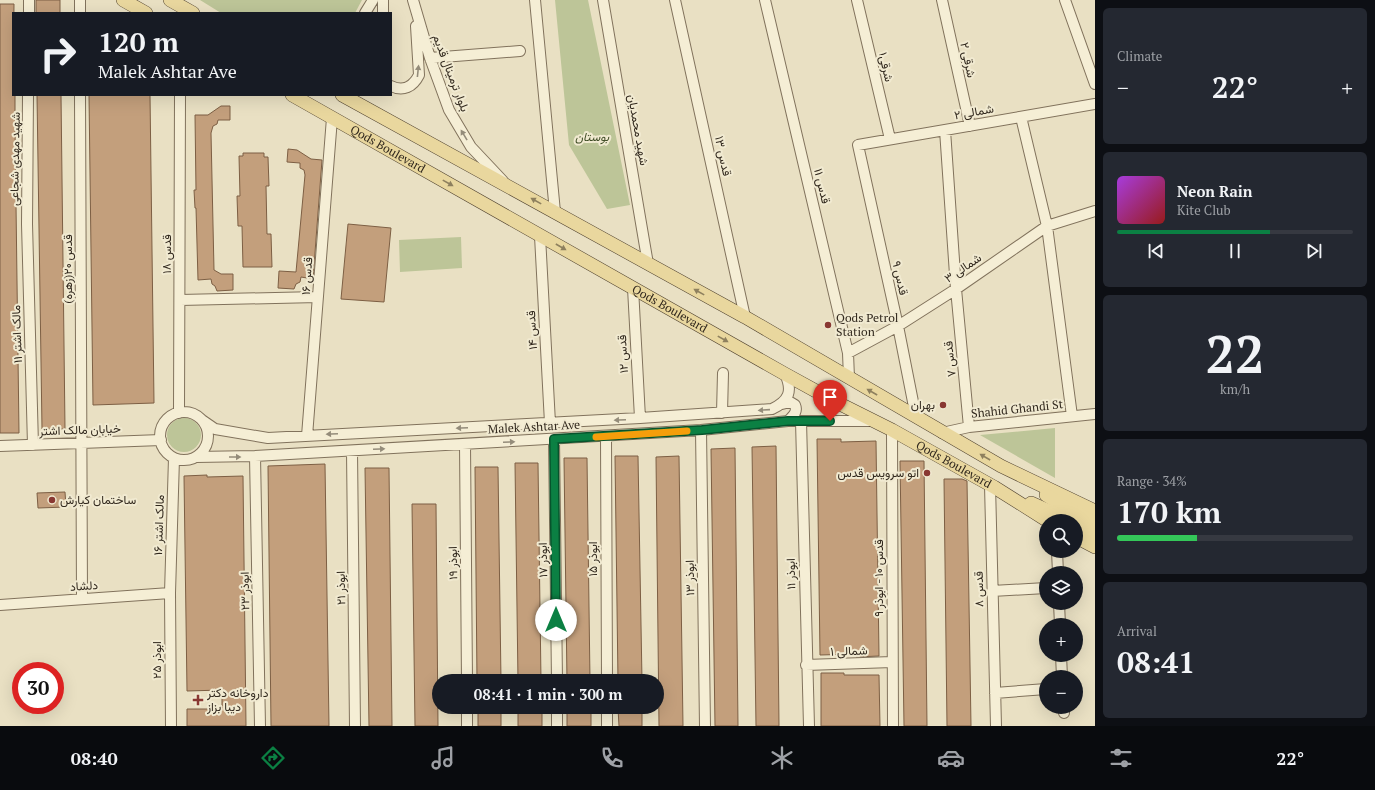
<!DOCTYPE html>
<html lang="en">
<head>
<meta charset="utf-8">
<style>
  body { margin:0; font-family:"PT Serif",Vazirmatn,serif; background:#242831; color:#f1f3f6; height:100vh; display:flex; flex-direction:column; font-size:15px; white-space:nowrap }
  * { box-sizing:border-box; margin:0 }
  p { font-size:13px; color:#9ea1a6 }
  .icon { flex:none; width:22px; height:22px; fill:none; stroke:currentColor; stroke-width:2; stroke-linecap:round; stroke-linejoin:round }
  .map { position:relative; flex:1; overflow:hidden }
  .sheet { display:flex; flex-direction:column; gap:8px; padding:8px; background:#0d0f14; width:280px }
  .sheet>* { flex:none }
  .banner { position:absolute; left:12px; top:12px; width:380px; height:84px; border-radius:0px; box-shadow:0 4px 16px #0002; background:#171b24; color:#f1f3f6; overflow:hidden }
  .buttons { position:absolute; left:1039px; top:514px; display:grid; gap:8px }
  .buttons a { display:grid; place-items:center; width:44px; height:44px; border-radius:50%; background:#171b24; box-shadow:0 4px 16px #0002; font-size:20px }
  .speed { position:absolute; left:12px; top:662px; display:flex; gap:8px; font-size:20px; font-weight:700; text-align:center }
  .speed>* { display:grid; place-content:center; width:52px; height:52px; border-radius:50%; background:#171b24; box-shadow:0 4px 16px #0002; line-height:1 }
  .speed .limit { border:6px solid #d22; background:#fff; color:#111 }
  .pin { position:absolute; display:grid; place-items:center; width:34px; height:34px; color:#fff; margin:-41px -17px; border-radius:50% 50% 50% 0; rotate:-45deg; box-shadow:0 0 4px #0007 }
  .pin .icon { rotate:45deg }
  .me { position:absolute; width:44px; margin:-22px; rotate:0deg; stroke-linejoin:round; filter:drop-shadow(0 0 3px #0008) }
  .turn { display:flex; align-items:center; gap:14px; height:84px; padding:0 20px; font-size:18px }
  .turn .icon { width:52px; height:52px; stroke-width:2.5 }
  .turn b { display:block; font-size:28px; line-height:34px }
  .big { font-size:30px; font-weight:800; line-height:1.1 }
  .sheet .card { flex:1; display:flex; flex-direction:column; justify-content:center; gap:6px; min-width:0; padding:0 14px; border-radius:6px; background:#242831 }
  .sheet .dial { align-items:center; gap:0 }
  .dial b { font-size:52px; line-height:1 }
  .song { display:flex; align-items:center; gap:12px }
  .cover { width:48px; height:48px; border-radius:6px; background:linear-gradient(135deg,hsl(280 70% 55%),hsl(0 70% 35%)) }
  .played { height:4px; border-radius:2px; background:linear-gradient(90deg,#0b8043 65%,#363941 65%) }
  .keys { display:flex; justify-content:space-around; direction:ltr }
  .heat { display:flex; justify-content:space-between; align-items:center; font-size:22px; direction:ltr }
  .charge { height:6px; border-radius:3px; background:linear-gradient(90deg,#34c759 34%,#363941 0) }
  .trip { position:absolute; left:432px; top:674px; width:232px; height:40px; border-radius:20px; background:#171b24; box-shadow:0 4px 16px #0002; font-weight:800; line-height:40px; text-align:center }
  .menu { display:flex; height:64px; justify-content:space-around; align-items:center; background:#090b0e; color:#9ea1a6 }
  .menu .icon { width:28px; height:28px }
  .menu .active { color:#0b8043 }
  .menu b { font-size:18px; color:#f1f3f6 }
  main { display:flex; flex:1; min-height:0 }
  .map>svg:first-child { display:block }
</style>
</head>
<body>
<main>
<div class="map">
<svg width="1095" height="726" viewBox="0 0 1095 726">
  <rect width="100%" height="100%" fill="#e9e0c3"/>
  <path fill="#bdc598" d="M 200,0 L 362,0 L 355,13 L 221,13 Z
    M 555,0 L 588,0 L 630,205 L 607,209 L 569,145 Z
    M 461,237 L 462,268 L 400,272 L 399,240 Z
    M167 435a17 17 0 1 1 34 0a17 17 0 1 1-34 0Z
    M 1055,428 L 1055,478 L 980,435 Z"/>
  <path fill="#c39f7c" stroke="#7d5f44" d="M 36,0 L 60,0 L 60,13 L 36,13 Z
    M 0,4 L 14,4 L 13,95 L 15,95 L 15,128 L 19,433 L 0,433 Z
    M 37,95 L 61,95 L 65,429 L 42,429 Z
    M 89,95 L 150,95 L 154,403 L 93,405 Z
    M 221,106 L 230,106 L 230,120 L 218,120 L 217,124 L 213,126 L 211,133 L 214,270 L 221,274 L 233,274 L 233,290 L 217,291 L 215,286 L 212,284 L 211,279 L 198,280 L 196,208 L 195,208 L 194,190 L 196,190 L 195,115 L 208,115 Z
    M 288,149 L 297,150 L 311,159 L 322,160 L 313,279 L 301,277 L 300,282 L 296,284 L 294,289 L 278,288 L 279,271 L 296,272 L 305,175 L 304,170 L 300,168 L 300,163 L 287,162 Z
    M 243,153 L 264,153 L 264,157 L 268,157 L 269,186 L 266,186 L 267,234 L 271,234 L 272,267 L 243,267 L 242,226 L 238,226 L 237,196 L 240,196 L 239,156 L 243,156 Z
    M 348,224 L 391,228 L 384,302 L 341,299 Z
    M 817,439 L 841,439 L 841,442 L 876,441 L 879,656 L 856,657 L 856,654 L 820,655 Z
    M 776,446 L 779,726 L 756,726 L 752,447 Z
    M 735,448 L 738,726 L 715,726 L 711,449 Z
    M 615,456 L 638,456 L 642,681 L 618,681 Z
    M 679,456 L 683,726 L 659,726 L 656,457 Z
    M 564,458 L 587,458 L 590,681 L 567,681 Z
    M 900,461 L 924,461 L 927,726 L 904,726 Z
    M 515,463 L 538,463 L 541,681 L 518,681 Z
    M 325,464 L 329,726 L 271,726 L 268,466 Z
    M 475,467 L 498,467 L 501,681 L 477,681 Z
    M 365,468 L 389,468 L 392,726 L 369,726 Z
    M 207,475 L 207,477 L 243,476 L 246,726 L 187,726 L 187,709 L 222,709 L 222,690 L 187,691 L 184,476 Z
    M 944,479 L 962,479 L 967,481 L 971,726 L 947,726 Z
    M 65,492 L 66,507 L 38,508 L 37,493 Z
    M 412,504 L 436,504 L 438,726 L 415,726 Z
    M 821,673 L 844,673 L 844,675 L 879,675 L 880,726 L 821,726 Z
    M 478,707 L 501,707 L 501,726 L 478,726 Z
    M 518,707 L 542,707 L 542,726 L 518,726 Z
    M 567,707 L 591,707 L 591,726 L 567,726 Z
    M 642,707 L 642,726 L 619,726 L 618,708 Z"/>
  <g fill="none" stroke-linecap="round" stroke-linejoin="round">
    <defs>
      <path id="minor" d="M 80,0 L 80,13
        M 413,0 L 430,58 L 449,110 L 471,147 L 503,181
        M 535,0 L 555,212
        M 603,0 L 648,264
        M 675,0 L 745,317
        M 765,0 L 848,353 L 849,378
        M 857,0 L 890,139
        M 942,0 L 970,126
        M 1065,0 L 1095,84
        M 29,13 L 29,0
        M 365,13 L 373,0
        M 383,13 L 383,0
        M 430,58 L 520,51
        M 391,86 C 403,92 413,87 419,75 L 416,26
        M 28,95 L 27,224 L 33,445
        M 80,95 L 82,599
        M 1021,117 L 1047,226 L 1072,416
        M 945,130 L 956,289 L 969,427
        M 540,236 L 550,423
        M 633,288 L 640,418
        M 180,300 L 318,297
        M 848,353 L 898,326 L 956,289 L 1047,226 L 1095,211
        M 782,404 L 790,402 L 795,405 C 798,412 793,416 788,421
        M160 436a24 24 0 1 1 48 0a24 24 0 1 1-48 0Z
        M 179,413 L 180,95
        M 722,413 L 723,373
        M 916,417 L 898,326 L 858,145 L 1095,104
        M 202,420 L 215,429 L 268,438 L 640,418 L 772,409 C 789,401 793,391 785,374
        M 801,421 L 809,726
        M 701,430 L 705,726
        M 892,430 L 893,726
        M 942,433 L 969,427 L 1095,414
        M 307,436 L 332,118
        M 606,436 L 607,681
        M 554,439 L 557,681
        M 465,444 L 467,681
        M 0,446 L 161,440
        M 352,451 L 355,726
        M 255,456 L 260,726
        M 196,457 L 255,456 L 701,430 L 788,421 L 873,421
        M 990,485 L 996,726
        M 1057,551 L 1058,573
        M 992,591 L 1046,588
        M 1059,603 L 1060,625
        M 0,605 L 170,593
        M 1061,655 L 1062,677
        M 806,665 L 892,662
        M 995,693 L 1046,689
        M 467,707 L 467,726
        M 557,707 L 557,726
        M 607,707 L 607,726
        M 1064,707 L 1064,713
        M 171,726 L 170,593 L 174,458"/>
      <g id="major">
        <path d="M 123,0 L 146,13"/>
        <path d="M 170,0 L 193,13"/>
        <path id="s1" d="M 292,95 L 785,374 L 834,401 L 892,430 L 994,487 L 1048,521"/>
        <path d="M 342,95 L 745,317 L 1001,466 L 1095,511"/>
        <path d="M 1046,495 L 1060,504 L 1095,523"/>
        <path d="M 1031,503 L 1071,521"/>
        <path d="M 1076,523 L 1095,534"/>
        <path d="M 1076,537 L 1095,547"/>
      </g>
    </defs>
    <use href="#minor" stroke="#81725c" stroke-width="12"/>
    <use href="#major" stroke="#4f412f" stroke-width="14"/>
    <use href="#minor" stroke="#f5eed5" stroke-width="10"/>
    <use href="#major" stroke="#e9d79e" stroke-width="13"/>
  </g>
  <defs><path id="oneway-solid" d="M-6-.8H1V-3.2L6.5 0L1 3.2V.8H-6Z"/></defs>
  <g fill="#948c7a">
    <use href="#oneway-solid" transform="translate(418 71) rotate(-84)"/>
    <use href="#oneway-solid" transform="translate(464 135) rotate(-121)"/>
    <use href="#oneway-solid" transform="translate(764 410) rotate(176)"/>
    <use href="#oneway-solid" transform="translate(620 420) rotate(177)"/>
    <use href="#oneway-solid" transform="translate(462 428) rotate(177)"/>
    <use href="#oneway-solid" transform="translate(332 434) rotate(177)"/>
    <use href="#oneway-solid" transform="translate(509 442) rotate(-3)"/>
    <use href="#oneway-solid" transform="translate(379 449) rotate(-3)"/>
    <use href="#oneway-solid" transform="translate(235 457)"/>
  </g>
  <g fill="#8e805e">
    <use href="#oneway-solid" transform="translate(448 183) rotate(29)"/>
    <use href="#oneway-solid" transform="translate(536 201) rotate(-151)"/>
    <use href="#oneway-solid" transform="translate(561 247) rotate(30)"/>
    <use href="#oneway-solid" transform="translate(699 292) rotate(-151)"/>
    <use href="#oneway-solid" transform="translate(723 339) rotate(29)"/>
    <use href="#oneway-solid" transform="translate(872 392) rotate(-150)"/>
    <use href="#oneway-solid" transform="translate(985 457) rotate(-150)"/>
  </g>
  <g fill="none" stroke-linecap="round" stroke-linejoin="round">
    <defs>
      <path id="route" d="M 556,620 L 554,439 L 702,430 L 788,421 L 830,421"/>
    </defs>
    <use href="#route" stroke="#07532c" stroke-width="10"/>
    <use href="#route" stroke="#0b8043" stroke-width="7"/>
    <path stroke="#f59e0b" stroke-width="7" d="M 596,437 L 687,431"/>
  </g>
  <g fill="#893832" stroke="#f1ead1" stroke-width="1.5">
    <circle cx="828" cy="325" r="4"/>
    <circle cx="943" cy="405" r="4"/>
    <circle cx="927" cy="473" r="4"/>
    <circle cx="52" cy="500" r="4"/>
    <path d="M196 694h4v4h4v4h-4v4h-4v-4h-4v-4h4z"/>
  </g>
  <g text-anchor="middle" stroke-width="4" stroke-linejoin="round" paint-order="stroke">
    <g font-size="12" fill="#32291e" stroke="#f1ead1">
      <text transform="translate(968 60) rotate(78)" y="4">شرقی ۲</text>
      <text transform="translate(886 67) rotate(77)" y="4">شرقی۱</text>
      <text transform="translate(451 73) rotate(69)" y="4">بلوار ترمینال قدیم</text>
      <text transform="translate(974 112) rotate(-10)" y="4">شمالی ۲</text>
      <text transform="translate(638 130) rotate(80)" y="4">شهید محمدیان</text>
      <text dy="4" stroke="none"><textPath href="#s1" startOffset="110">Qods Boulevard</textPath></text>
      <text transform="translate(723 156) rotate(78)" y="4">قدس ۱۳</text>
      <text transform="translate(15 159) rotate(-89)" y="4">شهید مهدی شجاعی</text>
      <text transform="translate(822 186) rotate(77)" y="4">قدس ۱۱</text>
      <text transform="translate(167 254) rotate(-90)" y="4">قدس ۱۸</text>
      <text transform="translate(963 268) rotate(-34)" y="4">شمالی ۳</text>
      <text transform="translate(68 269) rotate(-90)" y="4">قدس ۲۰(زهره)</text>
      <text transform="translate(307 276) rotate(-86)" y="4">قدس ۱۶</text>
      <text transform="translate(900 278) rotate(77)" y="4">قدس ۹</text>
      <text dy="4" stroke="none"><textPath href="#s1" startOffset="434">Qods Boulevard</textPath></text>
      <text transform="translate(532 330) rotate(-93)" y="4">قدس ۱۴</text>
      <text transform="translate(17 334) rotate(-92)" y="4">مالک اشتر ۱۱</text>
      <text transform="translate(623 354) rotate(-93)" y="4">قدس ۱۲</text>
      <text transform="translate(950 359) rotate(-96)" y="4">قدس ۷</text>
      <text transform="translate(1017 409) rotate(-6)" y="4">Shahid Ghandi St</text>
      <text transform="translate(534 427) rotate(-3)" y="4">Malek Ashtar Ave</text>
      <text transform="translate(80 430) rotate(-2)" y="4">خیابان مالک اشتر</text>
      <text dy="4" stroke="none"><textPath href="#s1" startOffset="758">Qods Boulevard</textPath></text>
      <text transform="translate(159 525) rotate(-88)" y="4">مالک اشتر ۱۶</text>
      <text transform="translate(593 559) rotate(-90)" y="4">ابوذر ۱۵</text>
      <text transform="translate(543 560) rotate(-91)" y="4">ابوذر ۱۷</text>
      <text transform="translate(453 563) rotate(-91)" y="4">ابوذر ۱۹</text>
      <text transform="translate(791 574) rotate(-91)" y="4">ابوذر ۱۱</text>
      <text transform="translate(690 578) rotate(-91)" y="4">ابوذر ۱۳</text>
      <text transform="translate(879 578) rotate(-90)" y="4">قدس ۱۰ - ابوذر ۹</text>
      <text transform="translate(84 586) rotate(-4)" y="4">دلشاد</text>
      <text transform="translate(341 588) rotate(-91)" y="4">ابوذر ۲۱</text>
      <text transform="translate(979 589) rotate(-91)" y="4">قدس ۸</text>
      <text transform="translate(245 591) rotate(-91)" y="4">ابوذر ۲۳</text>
      <text transform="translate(849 651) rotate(-2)" y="4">شمالی ۱</text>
      <text transform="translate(157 660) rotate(-90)" y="4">ابوذر ۲۵</text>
    </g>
    <g font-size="12" font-style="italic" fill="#404d27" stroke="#f1ead1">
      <text x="592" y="141">بوستان</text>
    </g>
    <g font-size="12" fill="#32291e" stroke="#f1ead1" text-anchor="start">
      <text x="836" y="322">Qods Petrol<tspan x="836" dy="14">Station</tspan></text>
      <text x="935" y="409" text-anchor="end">بهران</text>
      <text x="919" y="477" text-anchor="end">اتو سرویس قدس</text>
      <text x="60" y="504">ساختمان کیارش</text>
      <text x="207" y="697">داروخانه دکتر<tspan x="207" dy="14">دیبا بزاز</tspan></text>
    </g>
  </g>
</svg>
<div class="buttons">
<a><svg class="icon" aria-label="search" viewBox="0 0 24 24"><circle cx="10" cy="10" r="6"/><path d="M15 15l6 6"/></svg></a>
<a><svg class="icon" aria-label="layers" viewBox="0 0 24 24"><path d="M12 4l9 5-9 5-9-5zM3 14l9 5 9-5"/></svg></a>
<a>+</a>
<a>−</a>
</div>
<div class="speed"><div class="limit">30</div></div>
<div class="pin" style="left:830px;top:421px;background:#d93025"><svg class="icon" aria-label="arrive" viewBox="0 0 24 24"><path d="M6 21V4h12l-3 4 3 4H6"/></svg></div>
<svg class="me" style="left:556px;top:620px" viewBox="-20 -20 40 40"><circle r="19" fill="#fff"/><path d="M0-13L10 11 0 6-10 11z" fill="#0b8043"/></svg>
<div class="trip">08:41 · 1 min · 300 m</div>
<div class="banner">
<div class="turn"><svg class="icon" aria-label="right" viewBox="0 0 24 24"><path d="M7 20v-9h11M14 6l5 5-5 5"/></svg><div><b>120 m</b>Malek Ashtar Ave</div></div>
</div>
</div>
<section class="sheet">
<div class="card"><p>Climate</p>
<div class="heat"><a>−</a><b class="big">22°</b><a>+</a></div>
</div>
<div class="card">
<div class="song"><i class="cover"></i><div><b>Neon Rain</b><p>Kite Club</p></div></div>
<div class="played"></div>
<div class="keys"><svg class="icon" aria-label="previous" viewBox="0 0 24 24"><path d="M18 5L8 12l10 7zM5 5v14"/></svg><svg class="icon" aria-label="pause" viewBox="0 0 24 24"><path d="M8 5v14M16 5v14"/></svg><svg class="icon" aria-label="next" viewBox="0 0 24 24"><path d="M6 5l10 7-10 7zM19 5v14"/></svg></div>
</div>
<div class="card dial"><b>22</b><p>km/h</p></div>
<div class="card"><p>Range · 34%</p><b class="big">170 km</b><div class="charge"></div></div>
<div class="card"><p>Arrival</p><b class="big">08:41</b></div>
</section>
</main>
<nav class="menu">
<b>08:40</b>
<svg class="icon active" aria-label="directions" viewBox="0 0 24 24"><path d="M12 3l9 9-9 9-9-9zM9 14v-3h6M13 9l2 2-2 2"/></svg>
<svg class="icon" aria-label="music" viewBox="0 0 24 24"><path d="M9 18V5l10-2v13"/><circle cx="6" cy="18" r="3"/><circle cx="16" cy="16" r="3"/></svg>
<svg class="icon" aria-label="phone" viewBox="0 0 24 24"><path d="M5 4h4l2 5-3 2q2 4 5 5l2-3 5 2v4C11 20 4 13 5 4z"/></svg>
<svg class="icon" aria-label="climate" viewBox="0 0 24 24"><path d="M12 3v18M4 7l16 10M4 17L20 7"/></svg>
<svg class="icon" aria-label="car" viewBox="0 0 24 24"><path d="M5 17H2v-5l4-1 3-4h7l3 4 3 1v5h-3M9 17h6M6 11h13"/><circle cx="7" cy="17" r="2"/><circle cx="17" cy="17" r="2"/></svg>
<svg class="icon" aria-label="filters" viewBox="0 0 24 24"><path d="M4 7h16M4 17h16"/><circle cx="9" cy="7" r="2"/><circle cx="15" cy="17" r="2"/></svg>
<b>22°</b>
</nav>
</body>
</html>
